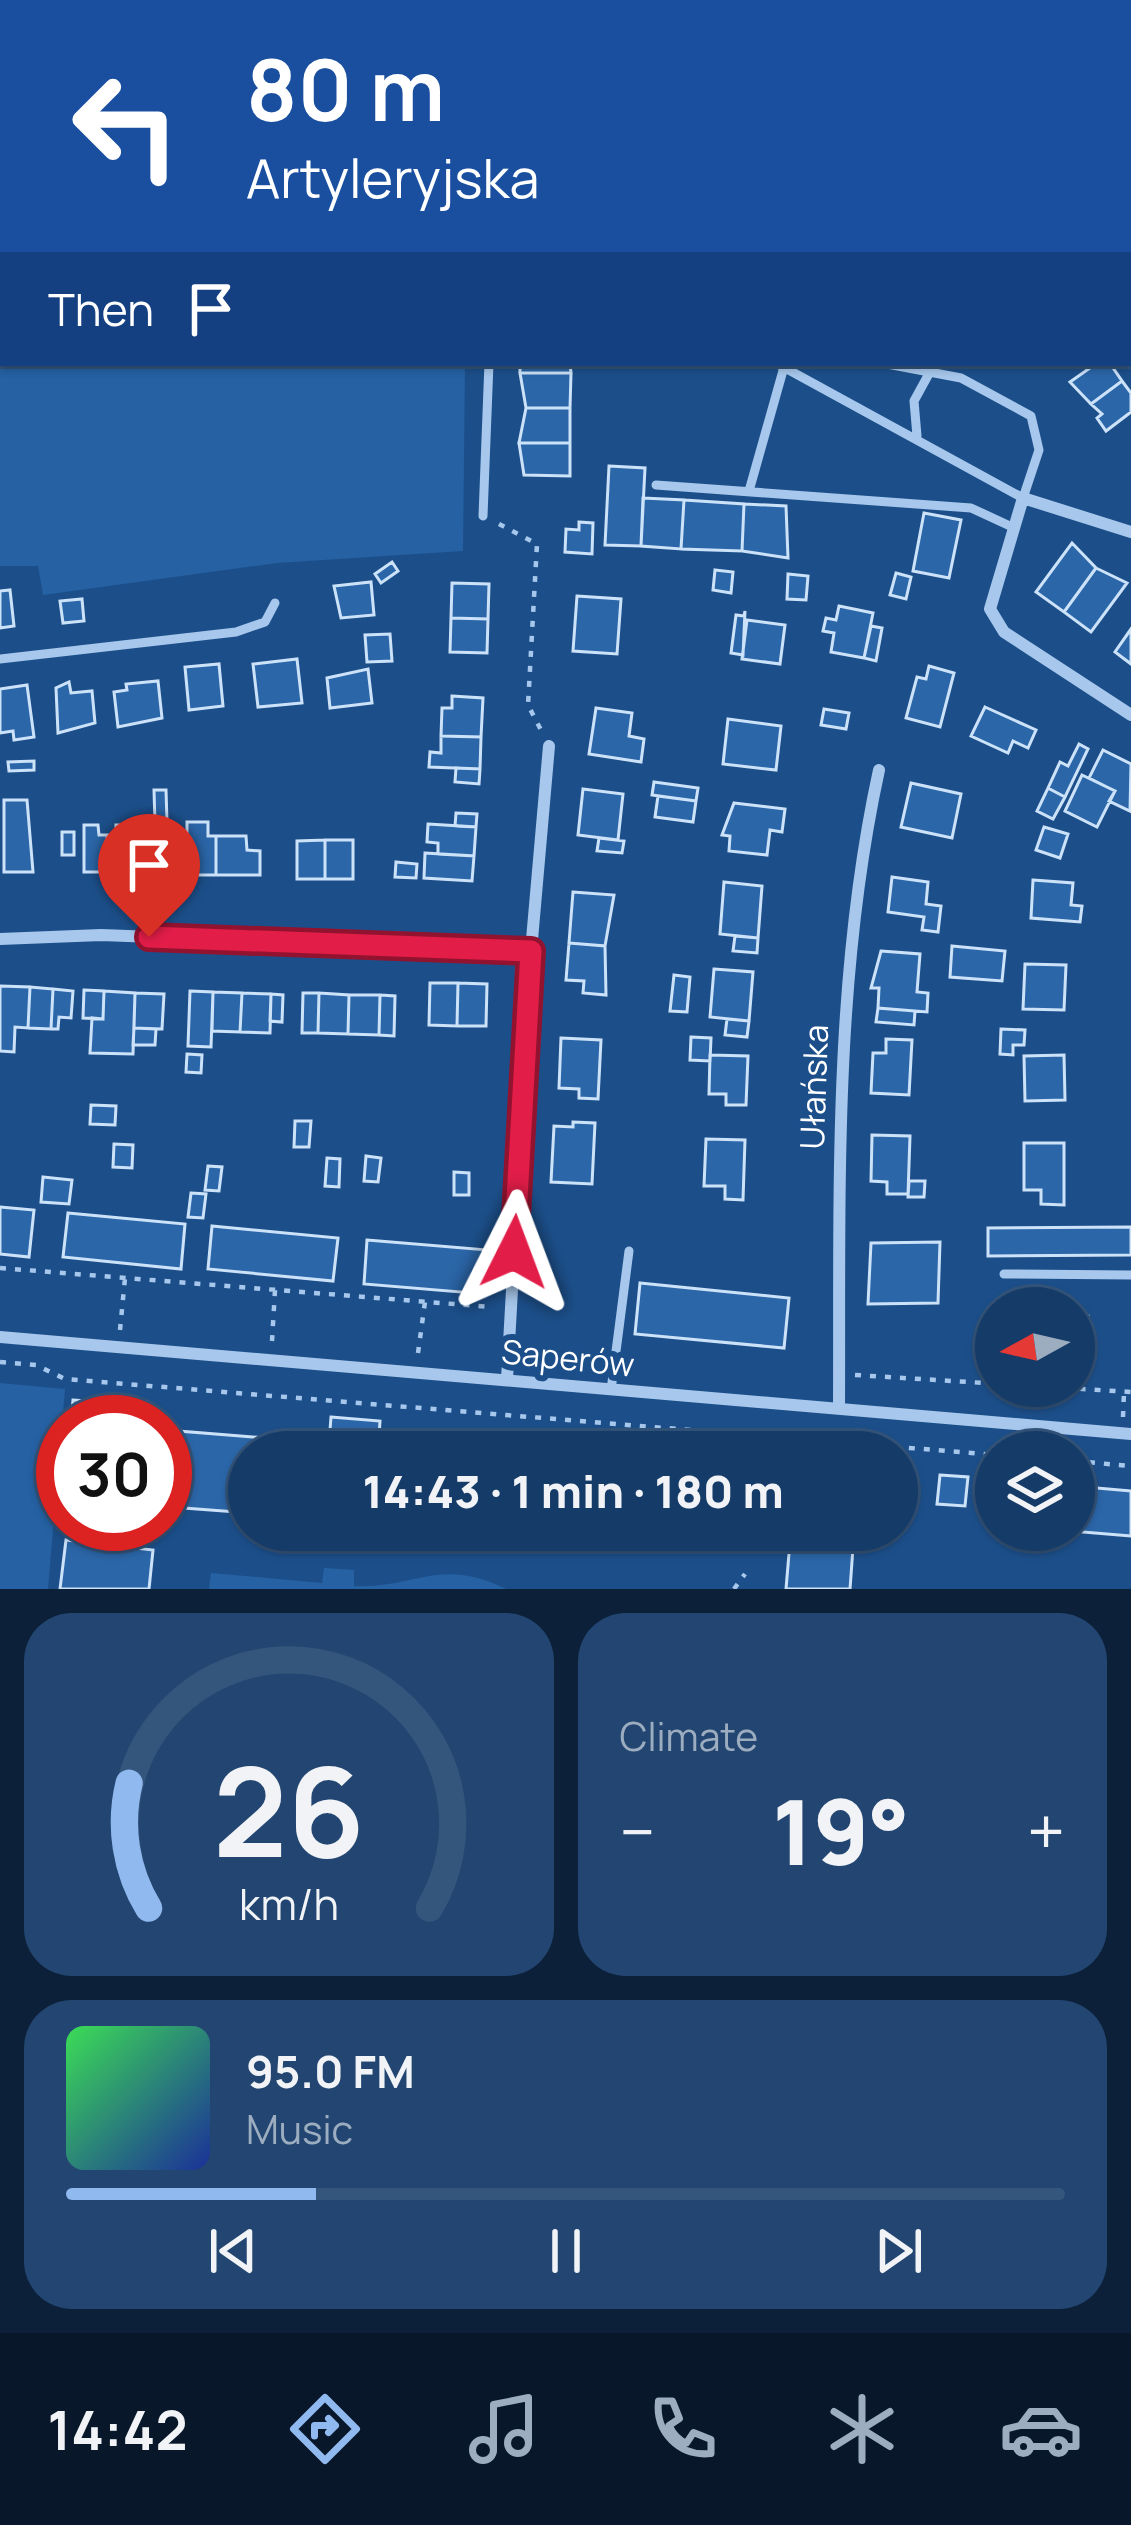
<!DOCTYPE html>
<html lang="en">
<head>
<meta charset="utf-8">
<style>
  body { margin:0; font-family:Manrope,sans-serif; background:#224671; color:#f1f3f6; height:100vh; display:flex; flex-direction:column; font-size:45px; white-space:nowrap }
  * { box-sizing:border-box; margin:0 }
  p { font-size:39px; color:#9dadc0 }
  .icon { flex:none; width:66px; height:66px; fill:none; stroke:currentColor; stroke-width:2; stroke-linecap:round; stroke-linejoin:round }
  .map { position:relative; height:1589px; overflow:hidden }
  .details { display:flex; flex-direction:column; gap:24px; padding:24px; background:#0c2039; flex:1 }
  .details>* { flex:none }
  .top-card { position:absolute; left:0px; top:0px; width:1131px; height:366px; box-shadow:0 3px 9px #0004,0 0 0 3px #34557c; background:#1a4fa0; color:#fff; overflow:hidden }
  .needle { width:78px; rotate:262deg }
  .controls { position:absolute; left:975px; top:1287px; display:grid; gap:24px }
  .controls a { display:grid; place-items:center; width:120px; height:120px; border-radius:50%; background:#153b68; box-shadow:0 3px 9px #0004,0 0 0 3px #34557c; font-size:60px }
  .speed { position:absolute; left:36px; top:1395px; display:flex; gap:24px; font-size:60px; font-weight:700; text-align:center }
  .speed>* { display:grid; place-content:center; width:156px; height:156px; border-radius:50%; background:#153b68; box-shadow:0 3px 9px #0004,0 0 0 3px #34557c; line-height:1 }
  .speed .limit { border:18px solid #d22; background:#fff; color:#111 }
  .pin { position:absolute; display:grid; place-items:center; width:102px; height:102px; color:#fff; margin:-123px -51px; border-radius:50% 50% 50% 0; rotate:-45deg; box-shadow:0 0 12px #0007 }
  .pin .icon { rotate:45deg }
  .me { position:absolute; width:132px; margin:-66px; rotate:3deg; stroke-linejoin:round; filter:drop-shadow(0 0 9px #0008) }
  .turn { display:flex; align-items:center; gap:42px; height:252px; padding:0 48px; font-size:54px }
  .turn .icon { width:156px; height:156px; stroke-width:2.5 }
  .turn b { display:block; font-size:84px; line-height:102px }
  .then { display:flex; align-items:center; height:114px; padding:0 48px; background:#0003; gap:24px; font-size:45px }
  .big { font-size:90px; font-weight:800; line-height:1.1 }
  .details .tile { flex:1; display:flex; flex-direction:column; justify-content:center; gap:18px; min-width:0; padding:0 42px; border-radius:48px; background:#224671 }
  .details .dial { align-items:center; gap:0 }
  .dial svg { height:312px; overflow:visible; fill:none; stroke:#34557c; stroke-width:7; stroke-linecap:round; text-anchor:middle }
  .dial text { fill:#f1f3f6; stroke:none }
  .song { display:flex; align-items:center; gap:36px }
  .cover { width:144px; height:144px; border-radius:18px; background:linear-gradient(135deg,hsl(130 70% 55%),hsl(230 70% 35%)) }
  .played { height:12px; border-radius:6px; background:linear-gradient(90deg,#90b9f0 25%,#34557c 25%) }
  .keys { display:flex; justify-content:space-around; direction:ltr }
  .heat { display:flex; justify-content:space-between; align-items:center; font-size:66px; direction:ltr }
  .details .tiles { flex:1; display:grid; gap:24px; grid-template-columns:1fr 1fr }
  .tile:last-child { grid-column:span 2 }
  .trip { position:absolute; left:228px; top:1431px; width:690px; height:120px; border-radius:60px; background:#153b68; box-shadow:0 3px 9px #0004,0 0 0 3px #34557c; font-weight:800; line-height:120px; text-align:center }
  .dock { display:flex; height:192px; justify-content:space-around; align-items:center; background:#08182a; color:#9dadc0 }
  .dock .icon { width:84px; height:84px }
  .dock .active { color:#90b9f0 }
  .dock b { font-size:54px; color:#f1f3f6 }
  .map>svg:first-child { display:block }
</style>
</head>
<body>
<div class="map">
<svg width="1131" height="1589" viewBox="0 0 1131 1589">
  <rect width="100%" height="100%" fill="#1c4f8a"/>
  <path fill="#2561a3" d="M 0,0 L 484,0 L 3,3 L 3,363 L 465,363 L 463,551 L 277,563 L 43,595 L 38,566 L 0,566 Z
    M 0,1383 L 65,1389 L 48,1589 L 0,1589 Z
    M 324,1568 L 354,1570 L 354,1586 C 415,1589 440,1556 506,1589 L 209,1589 L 211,1573 L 322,1583 Z"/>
  <path fill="#2b66a8" stroke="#cce2f9" stroke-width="3" d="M 520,363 L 570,363 L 571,373 L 520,373 Z
    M 1097,363 L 1114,363 L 1111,365 L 1122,381 L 1091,404 L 1070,382 Z
    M 520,373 L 571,373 L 570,408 L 526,408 Z
    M 1122,381 L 1131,393 L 1131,412 L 1106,431 L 1097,418 L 1102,414 L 1091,404 Z
    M 526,408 L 570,408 L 570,443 L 519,443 Z
    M 519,443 L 570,443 L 570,476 L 524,475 Z
    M 609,466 L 645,468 L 641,546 L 605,545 Z
    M 643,498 L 684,500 L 681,549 L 641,546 Z
    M 684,500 L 744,504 L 742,551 L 681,549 Z
    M 744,504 L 786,506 L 788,558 L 742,551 Z
    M 924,513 L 961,520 L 949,578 L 913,571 Z
    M 579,522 L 593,523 L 592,554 L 565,552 L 566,529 L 579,530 Z
    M 1072,543 L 1096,568 L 1064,612 L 1036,592 Z
    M 392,562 L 398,571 L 381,583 L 375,574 Z
    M 1096,568 L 1127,583 L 1091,632 L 1064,612 Z
    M 715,570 L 733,572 L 731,593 L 713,590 Z
    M 896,573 L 911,577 L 906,599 L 890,595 Z
    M 788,574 L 808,576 L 806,600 L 787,599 Z
    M 371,582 L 374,615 L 341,618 L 334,586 Z
    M 452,583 L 489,584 L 488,619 L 451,618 Z
    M 10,590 L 14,626 L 0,628 L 0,591 Z
    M 577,596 L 621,599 L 617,654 L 573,651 Z
    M 82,599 L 84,621 L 63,623 L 60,601 Z
    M 839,606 L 873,613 L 864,658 L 831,652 L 834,633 L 823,631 L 826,618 L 836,620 Z
    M 745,611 L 743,655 L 731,653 L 736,615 L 744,616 Z
    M 451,618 L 488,619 L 487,653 L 450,652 Z
    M 747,620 L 785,625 L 780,664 L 742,659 Z
    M 871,626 L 882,628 L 876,661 L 864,658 Z
    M 1131,629 L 1131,664 L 1115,652 Z
    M 390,634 L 392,661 L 367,662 L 365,635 Z
    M 297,659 L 302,703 L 258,707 L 253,664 Z
    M 219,664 L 223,706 L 189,710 L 185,667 Z
    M 929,666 L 954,673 L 940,727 L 906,718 L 917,677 L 926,679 Z
    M 368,669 L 372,703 L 330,708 L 327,678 Z
    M 158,681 L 162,718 L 118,727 L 114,692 L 127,690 L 126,684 Z
    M 69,682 L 71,693 L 92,691 L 95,723 L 58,733 L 56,688 Z
    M 27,685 L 34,737 L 14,740 L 13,731 L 0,733 L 0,689 Z
    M 452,696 L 483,698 L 481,737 L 441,736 L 442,708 L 452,708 Z
    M 985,707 L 1036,730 L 1028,748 L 1013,741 L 1008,753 L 971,736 Z
    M 596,708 L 632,713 L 629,736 L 644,739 L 641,762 L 589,754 Z
    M 824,709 L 849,713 L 846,729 L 821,725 Z
    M 728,719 L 781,726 L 776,770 L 723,764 Z
    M 441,736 L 481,737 L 480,769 L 429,767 L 430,752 L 441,753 Z
    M 1079,744 L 1088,749 L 1065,797 L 1048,788 L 1060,762 L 1068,766 Z
    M 1103,750 L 1131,764 L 1130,811 L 1109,801 L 1115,791 L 1089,778 Z
    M 34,761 L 34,770 L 9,771 L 8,762 Z
    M 456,768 L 480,769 L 479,784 L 455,782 Z
    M 1082,775 L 1115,791 L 1097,827 L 1065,811 Z
    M 654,782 L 698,788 L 696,801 L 652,795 Z
    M 911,783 L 961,794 L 952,838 L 901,827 Z
    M 1048,788 L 1065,797 L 1053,819 L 1037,811 Z
    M 583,789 L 623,794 L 618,840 L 578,835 Z
    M 154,790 L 166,790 L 167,822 L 155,823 Z
    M 658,796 L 696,801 L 693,822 L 655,817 Z
    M 4,800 L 27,800 L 33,872 L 4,872 Z
    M 734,803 L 785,809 L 782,832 L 770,830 L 767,855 L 729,851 L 730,836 L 722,835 Z
    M 456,813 L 477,814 L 476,827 L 455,826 Z
    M 187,822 L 208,822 L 208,836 L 216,836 L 216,875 L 172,875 L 172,851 L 187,851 Z
    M 428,824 L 476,827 L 474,856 L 438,854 L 438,843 L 427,842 Z
    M 84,825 L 98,825 L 99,835 L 107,835 L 108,872 L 84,872 Z
    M 116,825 L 131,825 L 131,872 L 108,872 L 107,835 L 116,835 Z
    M 1044,827 L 1068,834 L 1060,858 L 1036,850 Z
    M 62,832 L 74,832 L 74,855 L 62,855 Z
    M 216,836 L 246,836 L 247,850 L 260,851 L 260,875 L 216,875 Z
    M 599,838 L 624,841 L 622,853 L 597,851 Z
    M 325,840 L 325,879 L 297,879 L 297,841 Z
    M 325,840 L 353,840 L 353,879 L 325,879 Z
    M 425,853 L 474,856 L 472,881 L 424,878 Z
    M 396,862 L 417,864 L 416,878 L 395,877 Z
    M 892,877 L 928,882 L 926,904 L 941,906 L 938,932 L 922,930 L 924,917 L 888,912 Z
    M 1033,880 L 1073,883 L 1071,905 L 1082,906 L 1080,922 L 1031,918 Z
    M 724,882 L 762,886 L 758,938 L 720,934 Z
    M 134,884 L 158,885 L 157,907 L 133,907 Z
    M 573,892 L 614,895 L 605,946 L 569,943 Z
    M 735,936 L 758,938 L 757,953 L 733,951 Z
    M 569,943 L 605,946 L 606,995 L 583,993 L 584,981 L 566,980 Z
    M 952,946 L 1005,951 L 1002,981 L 950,977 Z
    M 881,951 L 920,954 L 917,992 L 928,993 L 927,1012 L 878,1008 L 879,988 L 871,988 Z
    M 1025,964 L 1066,965 L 1064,1010 L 1023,1009 Z
    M 714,969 L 753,972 L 749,1021 L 710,1017 Z
    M 674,975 L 690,977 L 687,1012 L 670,1011 Z
    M 430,983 L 458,983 L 457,1026 L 429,1025 Z
    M 458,983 L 487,984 L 486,1026 L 457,1026 Z
    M 0,986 L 30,987 L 28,1028 L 15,1027 L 14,1052 L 0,1051 Z
    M 30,987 L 53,989 L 51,1029 L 28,1028 Z
    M 53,989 L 73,991 L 71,1018 L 59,1017 L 58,1029 L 51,1029 Z
    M 84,990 L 104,991 L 103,1019 L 83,1018 Z
    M 104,991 L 135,993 L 133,1054 L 90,1053 L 92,1018 L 103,1019 Z
    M 190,991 L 213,992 L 211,1047 L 188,1046 Z
    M 213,992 L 242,993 L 240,1032 L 212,1031 Z
    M 135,993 L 164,994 L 162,1029 L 134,1028 Z
    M 242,993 L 271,994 L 270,1033 L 240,1032 Z
    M 303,993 L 319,993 L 318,1033 L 302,1033 Z
    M 319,993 L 349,995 L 348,1034 L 318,1033 Z
    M 271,994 L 283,995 L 282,1022 L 270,1021 Z
    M 349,995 L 380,995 L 379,1035 L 348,1034 Z
    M 380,995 L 395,996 L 394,1036 L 379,1035 Z
    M 878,1008 L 915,1011 L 914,1025 L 876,1022 Z
    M 727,1019 L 749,1021 L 747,1037 L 725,1035 Z
    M 134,1028 L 156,1029 L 155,1045 L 133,1045 Z
    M 1001,1029 L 1025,1030 L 1024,1045 L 1013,1045 L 1013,1055 L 1000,1054 Z
    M 691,1037 L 711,1038 L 710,1061 L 690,1060 Z
    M 561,1038 L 601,1040 L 598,1099 L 579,1098 L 579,1089 L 559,1088 Z
    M 886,1039 L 912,1040 L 909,1095 L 871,1093 L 873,1053 L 886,1053 Z
    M 187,1054 L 202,1055 L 201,1073 L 186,1072 Z
    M 710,1055 L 748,1056 L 746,1105 L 726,1105 L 726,1094 L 709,1094 Z
    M 1064,1055 L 1065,1100 L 1025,1101 L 1024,1056 Z
    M 91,1105 L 116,1106 L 115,1125 L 90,1124 Z
    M 295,1121 L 311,1121 L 309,1147 L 294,1147 Z
    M 573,1122 L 595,1123 L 592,1184 L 551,1182 L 554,1126 L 573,1127 Z
    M 872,1135 L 910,1136 L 908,1194 L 887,1194 L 887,1182 L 871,1181 Z
    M 706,1139 L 745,1140 L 743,1200 L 725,1199 L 725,1186 L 704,1186 Z
    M 1024,1143 L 1064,1143 L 1064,1205 L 1041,1204 L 1041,1190 L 1024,1190 Z
    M 114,1144 L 133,1145 L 132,1168 L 113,1167 Z
    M 366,1156 L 381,1158 L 378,1182 L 364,1181 Z
    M 327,1158 L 340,1159 L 339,1187 L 325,1186 Z
    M 208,1166 L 222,1167 L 219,1191 L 205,1190 Z
    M 454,1172 L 469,1173 L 469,1195 L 454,1195 Z
    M 43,1177 L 72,1180 L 69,1204 L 41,1202 Z
    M 909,1181 L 925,1181 L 924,1197 L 908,1197 Z
    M 191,1193 L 206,1194 L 203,1218 L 188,1217 Z
    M 0,1207 L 34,1210 L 29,1257 L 0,1254 Z
    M 68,1213 L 185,1224 L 181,1269 L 63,1257 Z
    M 212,1226 L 338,1238 L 333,1281 L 208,1269 Z
    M 1131,1227 L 1131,1255 L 988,1256 L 988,1228 Z
    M 367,1240 L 488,1250 L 484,1294 L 364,1284 Z
    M 940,1242 L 938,1303 L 868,1304 L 871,1243 Z
    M 640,1283 L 789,1298 L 784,1348 L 635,1334 Z
    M 1074,1316 L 1088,1316 L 1085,1377 L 1074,1377 Z
    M 73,1400 L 114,1403 L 113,1422 L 71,1422 Z
    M 331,1417 L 380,1421 L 378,1452 L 249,1452 L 249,1513 L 171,1507 L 165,1430 L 329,1443 Z
    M 403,1434 L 573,1448 L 573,1452 L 402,1452 Z
    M 591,1442 L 697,1452 L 590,1452 Z
    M 940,1475 L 968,1477 L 965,1506 L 937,1504 Z
    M 1074,1486 L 1131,1491 L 1131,1536 L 1059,1530 L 1074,1530 Z
    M 583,1530 L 627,1530 L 626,1538 L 583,1534 Z
    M 676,1530 L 716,1530 L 715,1551 L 675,1547 Z
    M 791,1530 L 854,1534 L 850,1589 L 786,1589 Z
    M 66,1540 L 153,1550 L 149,1589 L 60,1589 Z"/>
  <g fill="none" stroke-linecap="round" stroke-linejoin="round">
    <path stroke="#a7c8ec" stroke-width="4.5" stroke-dasharray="6 9" stroke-linecap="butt" d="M 499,524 L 537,544 L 528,705 L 542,732
      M 0,1268 L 491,1307
      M 120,1330 L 125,1278
      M 272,1341 L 275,1290
      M 418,1353 L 425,1302
      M 0,1362 L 36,1365 L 65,1379 L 996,1455
      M 855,1375 L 1131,1392
      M 1123,1417 L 1124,1392
      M 1074,1461 L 1131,1466
      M 734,1589 L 745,1574"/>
    <path stroke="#a7c8ec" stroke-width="9" d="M 497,3 L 497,0
      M 969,3 L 969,0
      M 776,363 L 1023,498 L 1039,450 L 1031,416 L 961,378 L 882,363
      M 917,436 L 914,401 L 931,370
      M 656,485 L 971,508 L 1010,526
      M 749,491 L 784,367
      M 483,516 L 489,363
      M 0,659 L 236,632 L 265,622 L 275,603
      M 1004,1274 L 1131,1275
      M 611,1390 L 629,1251"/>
    <path stroke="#a7c8ec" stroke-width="12" d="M 1131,532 L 1023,498 L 990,609 L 1004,632 L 1131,715
      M 0,939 L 101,935 L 531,951
      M 0,1337 L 1131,1434
      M 507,1379 L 531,951 L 549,746
      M 839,1408 C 840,1194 833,981 879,770"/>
  </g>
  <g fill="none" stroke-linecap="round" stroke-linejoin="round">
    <defs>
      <path id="route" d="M 149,937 L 531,951 L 514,1252"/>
    </defs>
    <use href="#route" stroke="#92132f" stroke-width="30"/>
    <use href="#route" stroke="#e11d48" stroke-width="21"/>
  </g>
  <g text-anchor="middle" stroke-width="12" stroke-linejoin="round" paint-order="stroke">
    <g font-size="33" fill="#fff" stroke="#1c4f8a">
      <text transform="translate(814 1087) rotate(-88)" y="12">Ułańska</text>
      <text transform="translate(568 1358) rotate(6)" y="12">Saperów</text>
    </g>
  </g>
</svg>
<div class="controls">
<a><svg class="needle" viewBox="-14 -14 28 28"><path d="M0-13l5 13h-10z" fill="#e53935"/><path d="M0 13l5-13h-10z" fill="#9dadc0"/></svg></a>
<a><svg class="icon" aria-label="layers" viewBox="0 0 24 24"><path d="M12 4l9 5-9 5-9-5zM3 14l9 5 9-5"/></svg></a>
</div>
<div class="speed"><div class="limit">30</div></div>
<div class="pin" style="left:149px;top:937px;background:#d93025"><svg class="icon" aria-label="arrive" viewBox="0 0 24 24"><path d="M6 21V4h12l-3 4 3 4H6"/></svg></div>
<svg class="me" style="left:514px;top:1252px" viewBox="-20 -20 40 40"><path d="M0-17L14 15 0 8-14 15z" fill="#e11d48" stroke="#fff" stroke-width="4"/></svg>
<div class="trip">14:43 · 1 min · 180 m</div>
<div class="top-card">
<div class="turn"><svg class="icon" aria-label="left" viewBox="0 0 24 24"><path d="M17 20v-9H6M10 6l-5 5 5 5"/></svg><div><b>80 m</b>Artyleryjska</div></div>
<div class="then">Then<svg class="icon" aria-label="arrive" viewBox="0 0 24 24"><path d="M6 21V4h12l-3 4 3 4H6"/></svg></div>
</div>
</div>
<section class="details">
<div class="tiles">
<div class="tile dial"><svg viewBox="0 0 100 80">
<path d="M14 69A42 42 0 1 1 86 69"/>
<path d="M14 69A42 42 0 0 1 9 37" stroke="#90b9f0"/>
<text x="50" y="56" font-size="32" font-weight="700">26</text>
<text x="50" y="72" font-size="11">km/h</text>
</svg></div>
<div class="tile"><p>Climate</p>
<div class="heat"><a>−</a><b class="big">19°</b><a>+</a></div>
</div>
<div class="tile">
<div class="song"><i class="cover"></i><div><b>95.0 FM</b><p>Music</p></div></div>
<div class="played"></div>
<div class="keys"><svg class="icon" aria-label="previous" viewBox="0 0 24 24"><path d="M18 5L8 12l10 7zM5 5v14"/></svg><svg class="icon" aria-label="pause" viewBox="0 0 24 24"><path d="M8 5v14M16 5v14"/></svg><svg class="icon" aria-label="next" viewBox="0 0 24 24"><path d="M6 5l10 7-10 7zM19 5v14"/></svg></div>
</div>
</div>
</section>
<nav class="dock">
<b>14:42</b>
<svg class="icon active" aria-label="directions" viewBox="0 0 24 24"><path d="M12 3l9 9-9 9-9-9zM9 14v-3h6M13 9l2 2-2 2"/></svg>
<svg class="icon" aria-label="music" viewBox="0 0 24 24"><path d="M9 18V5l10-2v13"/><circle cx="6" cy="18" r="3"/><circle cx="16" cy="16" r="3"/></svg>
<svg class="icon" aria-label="phone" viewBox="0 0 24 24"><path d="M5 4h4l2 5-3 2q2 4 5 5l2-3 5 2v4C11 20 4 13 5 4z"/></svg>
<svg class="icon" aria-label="climate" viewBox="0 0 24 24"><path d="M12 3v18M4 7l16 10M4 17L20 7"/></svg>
<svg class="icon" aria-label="car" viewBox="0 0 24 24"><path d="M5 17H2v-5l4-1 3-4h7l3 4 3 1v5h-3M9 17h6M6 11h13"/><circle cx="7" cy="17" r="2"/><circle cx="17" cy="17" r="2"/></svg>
</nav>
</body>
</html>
